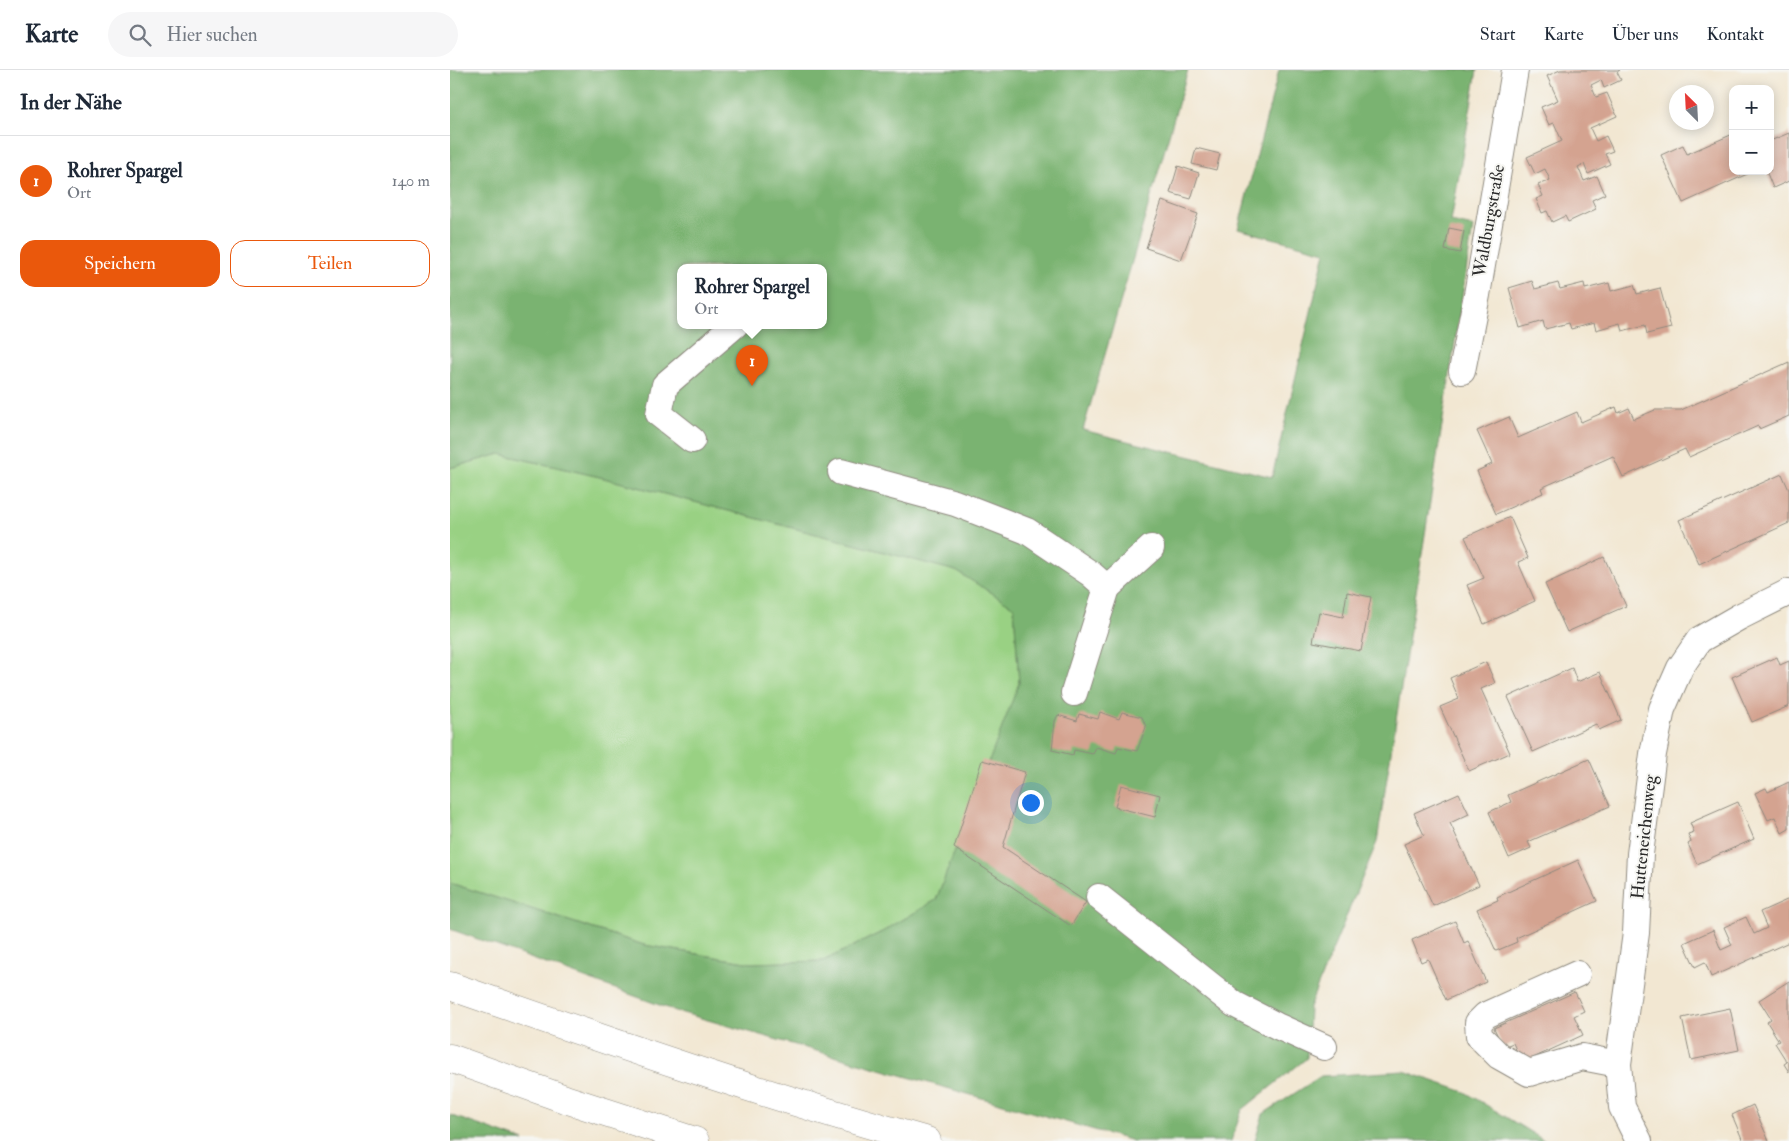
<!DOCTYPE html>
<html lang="de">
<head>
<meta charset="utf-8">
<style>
	:root { --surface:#fff; --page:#f6f6f7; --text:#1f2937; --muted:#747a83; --line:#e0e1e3; --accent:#ea580c }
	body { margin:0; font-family:"IM FELL Double Pica",serif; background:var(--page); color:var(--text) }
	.controls { position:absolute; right:15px; top:15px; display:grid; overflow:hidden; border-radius:10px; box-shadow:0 2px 12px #0003 }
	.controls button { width:45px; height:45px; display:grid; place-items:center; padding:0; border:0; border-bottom:1px solid var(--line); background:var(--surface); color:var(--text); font:25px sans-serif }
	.compass { position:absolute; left:1219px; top:15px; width:45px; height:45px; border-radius:50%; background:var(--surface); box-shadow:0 2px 12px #0003; rotate:336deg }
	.you { position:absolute; left:580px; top:732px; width:18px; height:18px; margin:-12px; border:4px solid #fff; border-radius:50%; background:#1a73e8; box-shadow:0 0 0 8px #1a73e833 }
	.badge { display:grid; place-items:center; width:32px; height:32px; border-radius:50%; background:var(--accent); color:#fff; font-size:16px; font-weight:700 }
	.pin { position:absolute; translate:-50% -41px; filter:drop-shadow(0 1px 2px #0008) }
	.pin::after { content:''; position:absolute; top:26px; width:18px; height:15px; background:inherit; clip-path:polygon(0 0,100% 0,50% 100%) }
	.popup { position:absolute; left:227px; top:194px; width:150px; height:65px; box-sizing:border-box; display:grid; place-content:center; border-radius:10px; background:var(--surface); filter:drop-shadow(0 1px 4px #0005); font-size:16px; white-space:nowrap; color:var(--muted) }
	.popup b { font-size:19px; color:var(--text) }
	.popup::after { content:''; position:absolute; left:50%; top:100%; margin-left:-10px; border:10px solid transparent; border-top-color:var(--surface) }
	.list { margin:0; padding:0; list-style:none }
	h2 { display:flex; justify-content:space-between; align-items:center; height:65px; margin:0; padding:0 20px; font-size:21px }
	h2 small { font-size:16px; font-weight:400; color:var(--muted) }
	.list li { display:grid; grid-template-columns:32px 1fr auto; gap:15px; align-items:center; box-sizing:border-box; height:90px; padding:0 20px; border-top:1px solid var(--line) }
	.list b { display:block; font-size:19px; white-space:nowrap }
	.list p { margin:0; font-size:16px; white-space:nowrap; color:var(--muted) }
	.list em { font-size:16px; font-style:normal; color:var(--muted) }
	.actions { display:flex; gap:10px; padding:15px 20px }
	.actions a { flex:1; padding:11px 0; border:1px solid var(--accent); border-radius:15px; text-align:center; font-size:18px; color:var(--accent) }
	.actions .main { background:var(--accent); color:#fff }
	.icon { flex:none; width:28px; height:28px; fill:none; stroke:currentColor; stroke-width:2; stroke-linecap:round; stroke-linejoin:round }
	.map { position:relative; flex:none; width:1339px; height:1071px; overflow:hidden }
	header { display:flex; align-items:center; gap:30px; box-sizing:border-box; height:70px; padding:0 25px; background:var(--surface); border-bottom:1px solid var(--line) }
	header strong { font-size:24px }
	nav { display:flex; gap:28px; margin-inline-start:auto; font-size:18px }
	.search { width:350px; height:45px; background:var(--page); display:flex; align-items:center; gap:12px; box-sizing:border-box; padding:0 18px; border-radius:28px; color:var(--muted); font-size:19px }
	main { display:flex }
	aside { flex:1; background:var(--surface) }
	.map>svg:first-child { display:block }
</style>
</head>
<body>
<header>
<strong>Karte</strong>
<div class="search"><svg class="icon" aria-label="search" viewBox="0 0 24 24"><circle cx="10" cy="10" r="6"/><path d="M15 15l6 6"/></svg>Hier suchen</div>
<nav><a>Start</a><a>Karte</a><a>Über uns</a><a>Kontakt</a></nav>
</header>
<main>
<aside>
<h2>In der Nähe<small></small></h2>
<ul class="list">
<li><span class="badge">1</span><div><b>Rohrer Spargel</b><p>Ort</p></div><em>140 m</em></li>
</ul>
<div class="actions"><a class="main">Speichern</a><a>Teilen</a></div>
</aside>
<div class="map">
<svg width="1339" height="1071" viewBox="0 0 1339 1071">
	<rect width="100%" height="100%" fill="#f6f6f2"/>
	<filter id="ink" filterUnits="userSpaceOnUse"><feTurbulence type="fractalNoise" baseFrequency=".02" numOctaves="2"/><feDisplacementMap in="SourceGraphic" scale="10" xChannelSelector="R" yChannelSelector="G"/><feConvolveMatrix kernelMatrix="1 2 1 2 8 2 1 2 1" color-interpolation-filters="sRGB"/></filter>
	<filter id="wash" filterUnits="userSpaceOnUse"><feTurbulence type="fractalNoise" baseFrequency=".0096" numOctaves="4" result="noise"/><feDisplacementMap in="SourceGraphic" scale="20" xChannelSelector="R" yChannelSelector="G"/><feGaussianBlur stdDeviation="1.12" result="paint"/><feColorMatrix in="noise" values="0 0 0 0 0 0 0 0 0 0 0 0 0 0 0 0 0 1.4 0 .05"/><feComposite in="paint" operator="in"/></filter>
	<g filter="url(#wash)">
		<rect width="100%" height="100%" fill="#f2e7d2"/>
		<path fill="#99d183" stroke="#627e57" d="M 50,384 L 150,407 L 506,501 L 564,536 L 569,614 L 486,830 L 432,862 L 373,891 L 301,893 L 194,875 L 0,813 L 0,398 Z"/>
		<g fill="#7ab371" stroke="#526f4e" fill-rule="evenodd">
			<path d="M 0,0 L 738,0 L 633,360 L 822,407 L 875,182 L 788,159 L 829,0 L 1027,0 L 1001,152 L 1023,157 L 927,772 L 859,937 L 857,988 L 792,1040 L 781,1071 L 683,1071 L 226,941 L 0,859 L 0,813 L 194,875 L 301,893 L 373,891 L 432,862 L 486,830 L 569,613 L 564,537 L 506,501 L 150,407 L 50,384 L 0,398 ZM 231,197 L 373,197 L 373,255 L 231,255 Z"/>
			<path d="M 954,1001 L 1015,1022 L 1095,1071 L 805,1071 L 813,1044 L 871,1006 Z"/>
			<path d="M 0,1045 L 74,1071 L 0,1071 Z"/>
		</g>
		<g id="blocks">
			<g fill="#d4a390">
				<path d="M 1110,0 L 1170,0 L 1167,2 L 1171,10 L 1154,18 L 1151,10 L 1141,15 L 1146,27 L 1157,23 L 1167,46 L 1140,58 L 1146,71 L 1156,66 L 1163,81 L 1155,84 L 1160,94 L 1138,104 L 1134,94 L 1128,97 L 1134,111 L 1147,106 L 1155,124 L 1142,130 L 1146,139 L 1118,152 L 1115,146 L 1102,152 L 1097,141 L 1092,143 L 1086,129 L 1093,126 L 1088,115 L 1100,110 L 1095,99 L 1085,104 L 1077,87 L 1112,71 L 1104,53 L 1099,55 L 1091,37 L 1108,30 L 1097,6 Z"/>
				<path d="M 1339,63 L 1339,111 L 1323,118 L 1316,101 L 1320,101 L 1320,71 Z"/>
				<path d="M 1283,64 L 1283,101 L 1304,101 L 1233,133 L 1211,85 L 1233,75 L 1237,84 Z"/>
				<path d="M 746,78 L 770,84 L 766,100 L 742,94 Z"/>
				<path d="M 728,96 L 749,103 L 741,129 L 720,123 Z"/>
				<path d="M 712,131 L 748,144 L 731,190 L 696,178 Z"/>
				<path d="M 999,158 L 1014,161 L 1010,183 L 995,180 Z"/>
				<path d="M 1082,211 L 1085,219 L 1108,213 L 1110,219 L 1134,213 L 1135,219 L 1159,213 L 1161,221 L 1184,215 L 1187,224 L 1210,218 L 1221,258 L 1197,264 L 1195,255 L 1172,261 L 1170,253 L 1146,260 L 1144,253 L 1121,259 L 1119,253 L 1095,259 L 1093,251 L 1070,258 L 1059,218 Z"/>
				<path d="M 1339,292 L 1339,346 L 1309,359 L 1308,356 L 1239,387 L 1235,379 L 1173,407 L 1163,386 L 1091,418 L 1093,423 L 1046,444 L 1027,401 L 1042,394 L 1027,361 L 1059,347 L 1068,368 L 1127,342 L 1131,352 L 1166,337 L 1168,343 L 1179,338 L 1184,349 L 1205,340 L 1231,340 Z"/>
				<path d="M 1332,404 L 1339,420 L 1339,453 L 1249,494 L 1229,450 Z"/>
				<path d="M 1060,447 L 1078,488 L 1068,492 L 1085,531 L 1034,554 L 1017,515 L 1034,508 L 1015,467 Z"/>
				<path d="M 1154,487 L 1176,536 L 1117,562 L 1095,514 Z"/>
				<path d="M 897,522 L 921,527 L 911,581 L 863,572 L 869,542 L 893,547 Z"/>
				<path d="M 1327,587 L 1330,595 L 1339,591 L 1339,636 L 1302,652 L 1282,607 Z"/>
				<path d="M 1036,592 L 1045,613 L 1031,619 L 1060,683 L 1019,701 L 990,637 L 1009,629 L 1000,608 Z"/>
				<path d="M 1122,598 L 1127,612 L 1150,602 L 1171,650 L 1149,660 L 1146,654 L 1083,682 L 1058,627 Z"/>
				<path d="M 650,642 L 669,649 L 672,642 L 692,647 L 696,657 L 687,681 L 668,677 L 666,683 L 646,677 L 643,684 L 624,680 L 623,685 L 602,680 L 605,651 L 608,645 L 627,651 L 629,644 L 648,649 Z"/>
				<path d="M 1139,689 L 1160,736 L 1078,772 L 1081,778 L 1059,788 L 1039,742 L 1061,732 L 1058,725 Z"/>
				<path d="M 532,690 L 575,702 L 553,777 L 636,832 L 621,856 L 504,778 Z"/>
				<path d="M 1339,712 L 1339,759 L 1332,763 L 1325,747 L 1318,750 L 1305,723 L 1316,718 L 1318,722 Z"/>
				<path d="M 671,715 L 710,725 L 705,747 L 665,737 Z"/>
				<path d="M 1009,723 L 1019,744 L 1000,753 L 1029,815 L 983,836 L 954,774 L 974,765 L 964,743 Z"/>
				<path d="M 1288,732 L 1304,769 L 1247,794 L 1238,774 L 1241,772 L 1238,764 L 1244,762 L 1240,753 Z"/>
				<path d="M 1128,790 L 1147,831 L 1066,868 L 1067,872 L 1046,881 L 1027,839 L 1048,830 L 1047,827 Z"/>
				<path d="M 1339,829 L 1339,872 L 1261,907 L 1255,892 L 1245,897 L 1234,873 L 1263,860 L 1271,880 L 1282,875 L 1274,857 L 1296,847 L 1304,864 L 1317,858 L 1310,842 Z"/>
				<path d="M 1005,851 L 1014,873 L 1018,871 L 1036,912 L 996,930 L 978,889 L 971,892 L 962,870 Z"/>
				<path d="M 1339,911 L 1339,1002 L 1334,994 L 1337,992 L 1325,973 L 1329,971 L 1317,952 L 1321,949 L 1309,930 Z"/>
				<path d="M 1125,922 L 1134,941 L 1124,946 L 1133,965 L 1072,993 L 1063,973 L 1053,977 L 1044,958 Z"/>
				<path d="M 1280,938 L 1289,980 L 1241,990 L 1232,948 Z"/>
				<path d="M 1303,1035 L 1319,1071 L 1293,1071 L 1282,1045 Z"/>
			</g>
		</g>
	</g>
	<g filter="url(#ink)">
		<use href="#blocks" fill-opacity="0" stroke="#8e897e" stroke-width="1"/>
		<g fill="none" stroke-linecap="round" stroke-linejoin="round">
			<defs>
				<g id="minor">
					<path d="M 1012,301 L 1027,225 L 1065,0"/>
					<path d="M 242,370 L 209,344 L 215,315 L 285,255"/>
					<path d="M 391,402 L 505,433 L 577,461 L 641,504 L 657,518 L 624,623"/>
					<path d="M 657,518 L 701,478"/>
					<path d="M 649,827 L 784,934 L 827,956 L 874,977"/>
					<path d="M 1127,904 L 1036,945 L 1028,953 L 1029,966 L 1049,986 L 1079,1003 L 1132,987 L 1168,994"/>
					<path d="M 1189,1071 L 1172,1037 L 1168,994 L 1186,863 L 1190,784 L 1203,684 L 1212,639 L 1230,598 L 1249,570 L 1289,547 L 1339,522"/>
				</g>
				<g id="highway">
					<path d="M 0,916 C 158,971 316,1026 477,1071"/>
					<path d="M 0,988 L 115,1029 L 245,1071"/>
				</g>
			</defs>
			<use href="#minor" stroke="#8e897e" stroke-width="28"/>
			<use href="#highway" stroke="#8e897e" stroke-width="29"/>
			<use href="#minor" stroke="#fff" stroke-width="26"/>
			<use href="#highway" stroke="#fff" stroke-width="28"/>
		</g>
	</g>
	<g text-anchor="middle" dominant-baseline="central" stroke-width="4" stroke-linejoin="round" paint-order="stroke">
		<g font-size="18" fill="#2b2b2b" stroke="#f6f6f2">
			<text transform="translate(1039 151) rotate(-80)">Waldburgstraße</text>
			<text transform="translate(1194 767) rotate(-84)">Hutteneichenweg</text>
		</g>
	</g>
</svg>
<div class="controls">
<button>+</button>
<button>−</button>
</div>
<svg class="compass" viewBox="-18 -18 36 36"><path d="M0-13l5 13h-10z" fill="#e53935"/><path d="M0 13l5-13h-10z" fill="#747a83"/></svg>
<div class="you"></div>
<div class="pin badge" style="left:302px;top:316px">1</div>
<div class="popup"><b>Rohrer Spargel</b>Ort</div>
</div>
</main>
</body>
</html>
